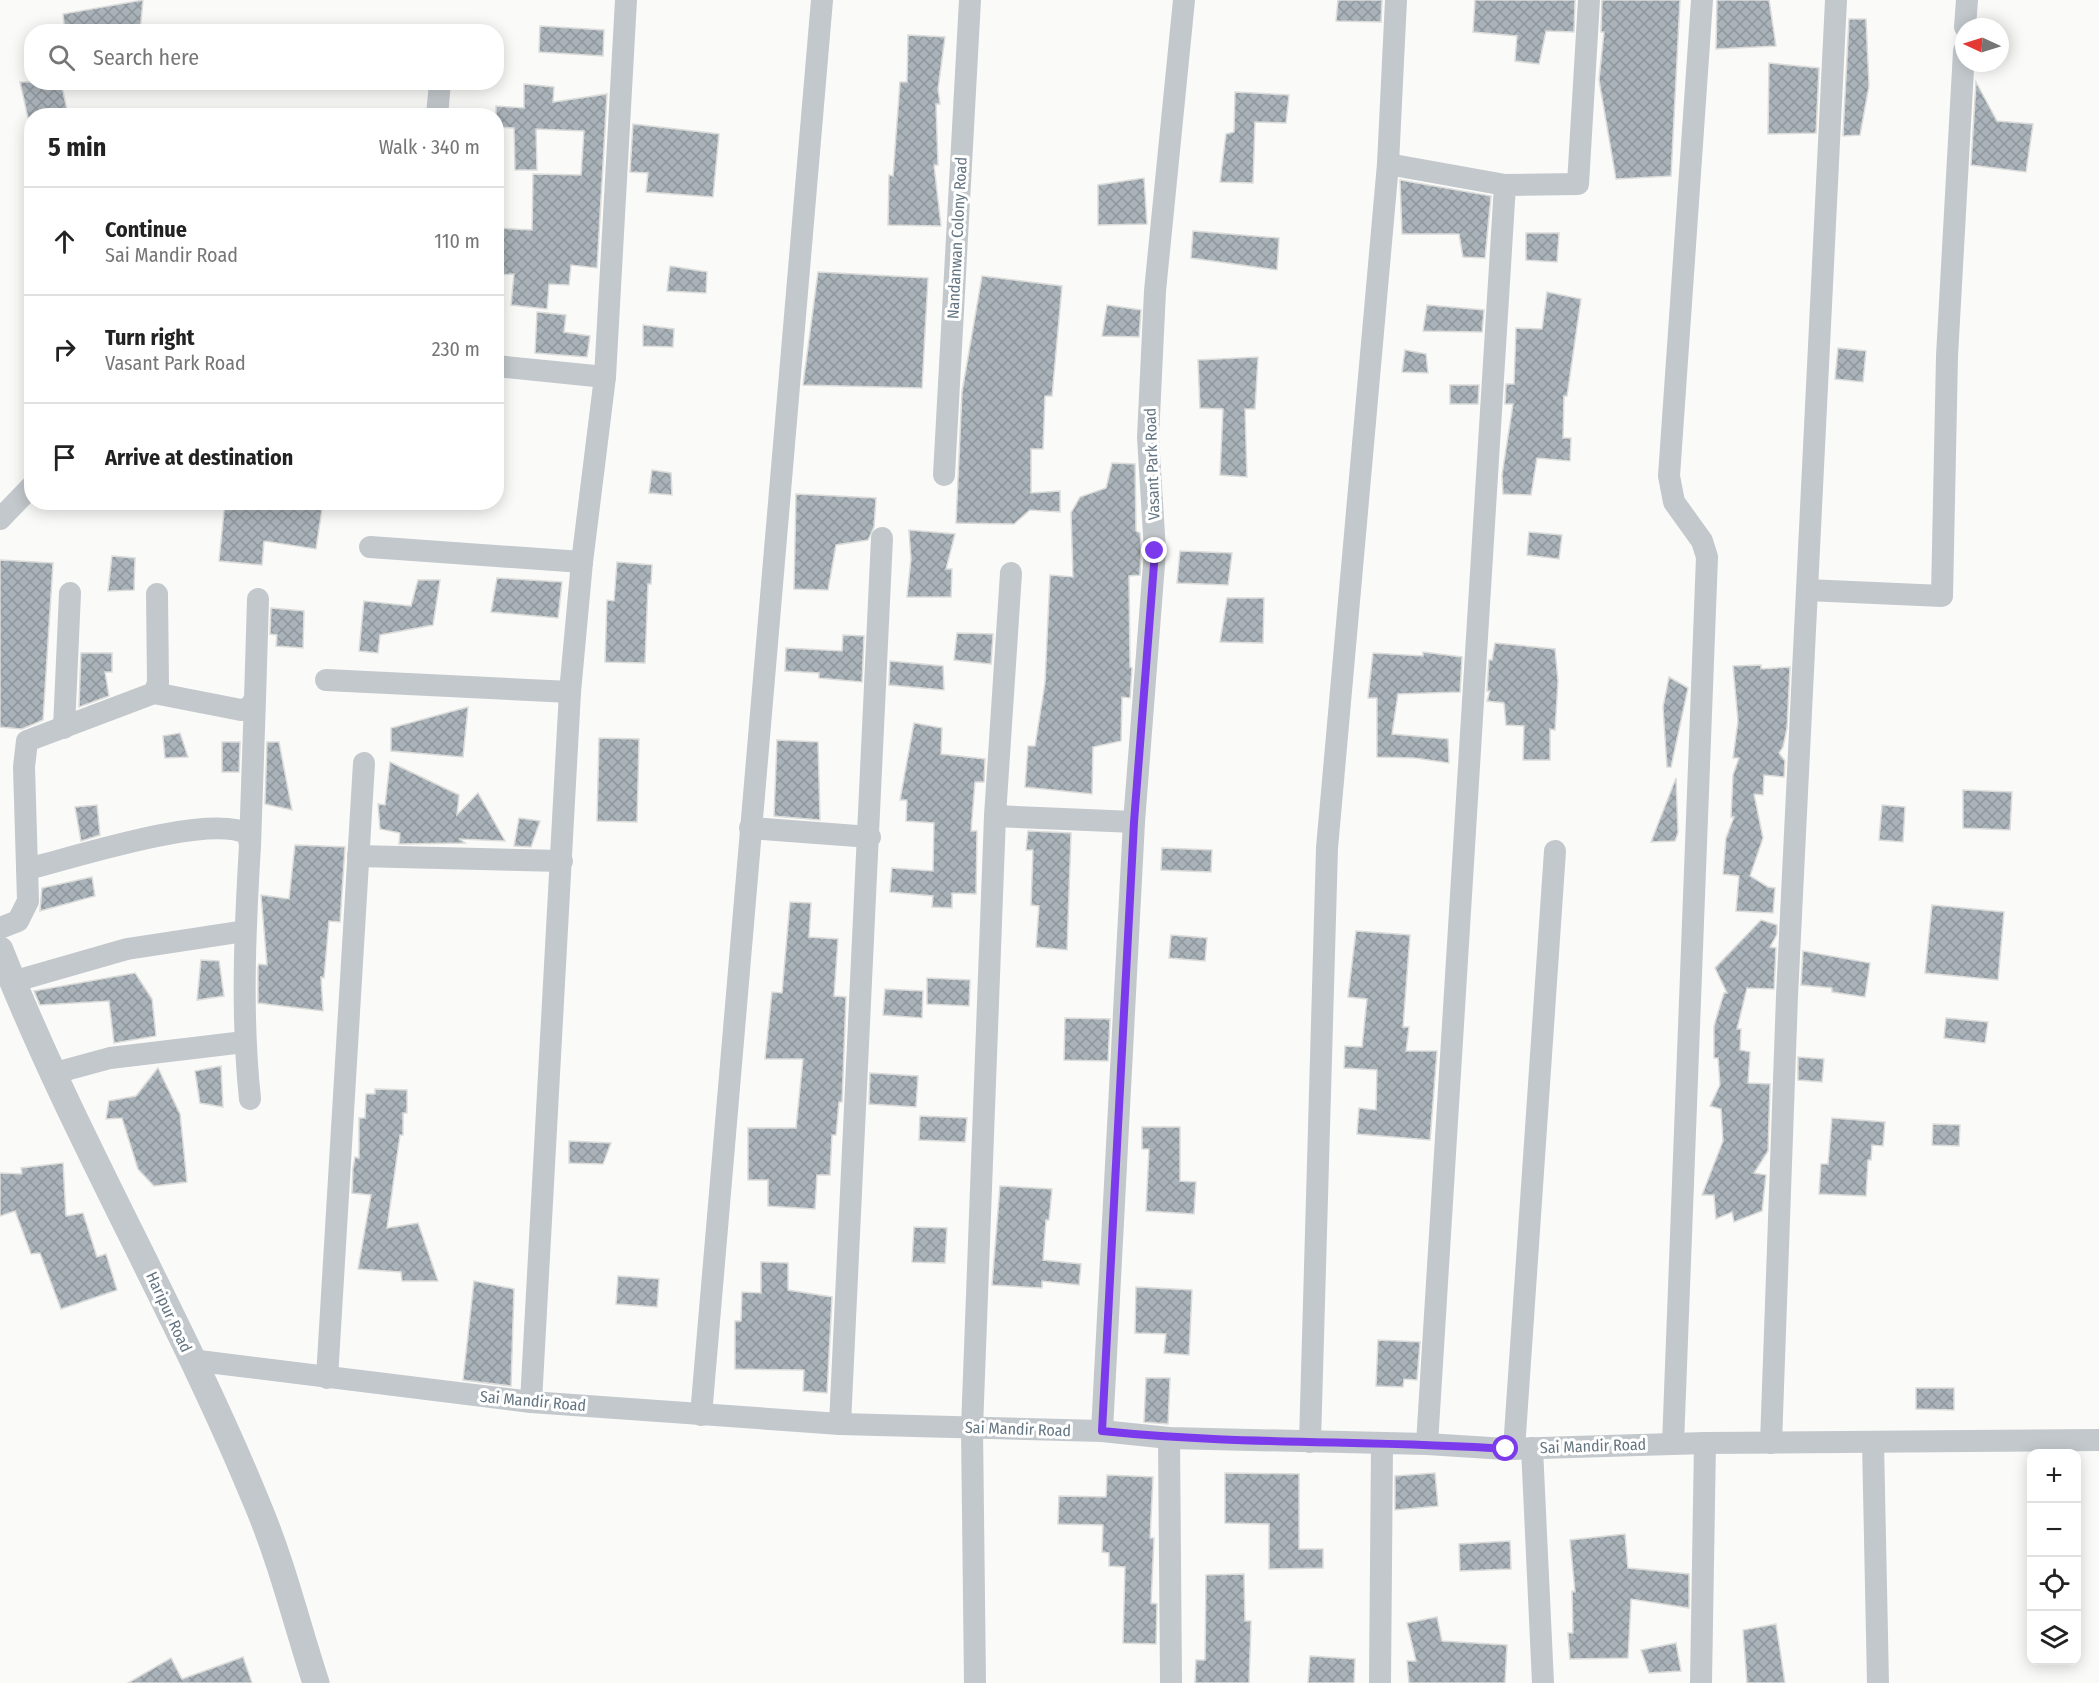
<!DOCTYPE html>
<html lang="en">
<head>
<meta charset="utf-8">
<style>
	:root { --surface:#fff; --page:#f6f6f6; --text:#222; --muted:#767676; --line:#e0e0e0 }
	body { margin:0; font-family:"Fira Sans Condensed",sans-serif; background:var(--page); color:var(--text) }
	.controls { position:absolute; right:18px; bottom:18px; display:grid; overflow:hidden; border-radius:12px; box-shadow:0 3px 15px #0003 }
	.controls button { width:54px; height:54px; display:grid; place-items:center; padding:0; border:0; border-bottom:2px solid var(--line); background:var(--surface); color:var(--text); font:30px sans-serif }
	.compass { position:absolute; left:1955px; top:18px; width:54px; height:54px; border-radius:50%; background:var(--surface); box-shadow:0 3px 15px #0003; rotate:274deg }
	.stop { position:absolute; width:18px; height:18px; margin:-14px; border:4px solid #7c3aed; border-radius:50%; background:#fff }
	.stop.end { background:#7c3aed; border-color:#fff; box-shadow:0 2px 6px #0008 }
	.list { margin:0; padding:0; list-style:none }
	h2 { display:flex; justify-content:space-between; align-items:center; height:78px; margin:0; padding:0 24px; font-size:26px }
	h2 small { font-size:20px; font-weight:400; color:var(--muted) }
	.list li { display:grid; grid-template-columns:39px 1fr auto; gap:18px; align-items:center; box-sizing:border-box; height:108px; padding:0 24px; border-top:2px solid var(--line) }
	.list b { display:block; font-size:22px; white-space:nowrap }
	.list p { margin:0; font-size:20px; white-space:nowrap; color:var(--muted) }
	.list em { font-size:20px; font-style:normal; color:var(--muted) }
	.icon { flex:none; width:33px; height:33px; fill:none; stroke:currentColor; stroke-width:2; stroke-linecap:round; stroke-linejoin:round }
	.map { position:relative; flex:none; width:2099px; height:1683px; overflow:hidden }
	.search { position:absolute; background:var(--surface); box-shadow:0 3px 15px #0003; left:24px; top:24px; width:480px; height:66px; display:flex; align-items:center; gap:15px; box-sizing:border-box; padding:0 21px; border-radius:24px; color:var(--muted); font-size:22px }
	.panel { position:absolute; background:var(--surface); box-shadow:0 3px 15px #0003; left:24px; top:108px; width:480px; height:402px; border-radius:24px }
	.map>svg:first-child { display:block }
</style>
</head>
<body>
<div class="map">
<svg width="2099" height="1683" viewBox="0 0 2099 1683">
	<defs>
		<pattern id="building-cross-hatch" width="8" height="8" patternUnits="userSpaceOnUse" patternTransform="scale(1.5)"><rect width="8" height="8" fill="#aab3b9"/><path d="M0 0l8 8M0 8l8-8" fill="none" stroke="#8e969c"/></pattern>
	</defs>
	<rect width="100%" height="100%" fill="#fafaf8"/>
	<g fill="url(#building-cross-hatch)" stroke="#dcdcda" stroke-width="1.5">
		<path d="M 143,0 L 140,32 L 65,32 L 63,14 Z"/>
		<path d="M 1338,0 L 1382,0 L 1381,22 L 1336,21 Z"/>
		<path d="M 1475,0 L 1575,0 L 1574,32 L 1546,31 L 1539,64 L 1515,61 L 1517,36 L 1473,32 Z"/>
		<path d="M 1602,0 L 1680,0 L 1671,176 L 1616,179 L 1599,80 L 1604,32 L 1601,32 Z"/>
		<path d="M 1717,0 L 1769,0 L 1776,46 L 1716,49 Z"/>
		<path d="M 1849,19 L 1866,19 L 1869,86 L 1860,135 L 1843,136 Z"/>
		<path d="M 540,26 L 604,30 L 603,56 L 539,52 Z"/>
		<path d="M 908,35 L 945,37 L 938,89 L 940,104 L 936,104 L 938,165 L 934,165 L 941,226 L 888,225 L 889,175 L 893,176 L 900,82 L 907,82 Z"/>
		<path d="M 1769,63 L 1819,68 L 1816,133 L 1768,134 Z"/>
		<path d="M 20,82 L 61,82 L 67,110 L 28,118 Z"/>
		<path d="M 1976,82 L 1997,121 L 2033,124 L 2026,172 L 1971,165 Z"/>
		<path d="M 524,84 L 554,87 L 553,102 L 607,94 L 597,268 L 571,265 L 569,285 L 549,284 L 547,309 L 511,305 L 514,274 L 496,275 L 496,228 L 532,230 L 533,174 L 581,175 L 584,131 L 536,129 L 537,170 L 515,170 L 514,128 L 496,127 L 496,106 L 524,108 Z"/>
		<path d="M 1235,92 L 1289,95 L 1286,123 L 1255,122 L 1253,183 L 1220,182 L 1226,134 L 1234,132 Z"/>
		<path d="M 633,124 L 719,134 L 713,197 L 646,192 L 648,173 L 630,172 Z"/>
		<path d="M 1144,178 L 1147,224 L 1098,225 L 1098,185 Z"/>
		<path d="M 1400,180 L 1491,196 L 1485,258 L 1463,257 L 1459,234 L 1402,234 Z"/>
		<path d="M 1193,231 L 1279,238 L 1277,270 L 1191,258 Z"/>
		<path d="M 1526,233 L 1559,233 L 1557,262 L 1526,260 Z"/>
		<path d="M 670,266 L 707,272 L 706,293 L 667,291 Z"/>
		<path d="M 818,272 L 928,278 L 922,388 L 803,385 Z"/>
		<path d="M 982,276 L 1062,286 L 1052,396 L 1045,396 L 1043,449 L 1031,449 L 1031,493 L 1060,491 L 1060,512 L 1030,510 L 1014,524 L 956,523 L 962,392 Z"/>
		<path d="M 1547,292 L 1581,299 L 1567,396 L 1564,396 L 1563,438 L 1571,438 L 1570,461 L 1537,458 L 1531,495 L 1503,494 L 1502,475 L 1513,404 L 1505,404 L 1506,384 L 1514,384 L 1516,328 L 1542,329 Z"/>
		<path d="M 1107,305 L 1141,310 L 1139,337 L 1102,336 Z"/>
		<path d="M 1427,305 L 1484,310 L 1482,332 L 1423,331 Z"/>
		<path d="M 537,312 L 566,315 L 564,332 L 590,336 L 587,357 L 535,353 Z"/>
		<path d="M 643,325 L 674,329 L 673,347 L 643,346 Z"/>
		<path d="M 1838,348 L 1866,351 L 1863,382 L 1835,379 Z"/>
		<path d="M 1405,350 L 1426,354 L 1428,373 L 1402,372 Z"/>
		<path d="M 1258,357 L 1255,409 L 1245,409 L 1247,477 L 1220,475 L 1223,409 L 1200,408 L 1198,360 Z"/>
		<path d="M 1450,385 L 1479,385 L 1478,404 L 1450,404 Z"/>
		<path d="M 1112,463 L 1135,464 L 1136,531 L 1140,533 L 1141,546 L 1140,575 L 1129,576 L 1130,667 L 1132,668 L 1130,698 L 1122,697 L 1121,741 L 1093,747 L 1092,794 L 1025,787 L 1028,746 L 1035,746 L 1045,683 L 1050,575 L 1073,577 L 1071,513 L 1080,497 L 1106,488 Z"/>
		<path d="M 652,470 L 671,473 L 672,495 L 649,493 Z"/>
		<path d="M 796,494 L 876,498 L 874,527 L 868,540 L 836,545 L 828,590 L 794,589 Z"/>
		<path d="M 225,502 L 276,502 L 322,509 L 316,549 L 264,541 L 262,565 L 219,561 Z"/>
		<path d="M 909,530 L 955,534 L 946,569 L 952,569 L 951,597 L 907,597 L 911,559 Z"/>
		<path d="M 1529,532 L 1562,535 L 1559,559 L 1527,555 Z"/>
		<path d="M 1180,551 L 1232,553 L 1228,585 L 1177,583 Z"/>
		<path d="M 112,556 L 135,558 L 134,590 L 108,591 Z"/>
		<path d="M 0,560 L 53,563 L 43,720 L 22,729 L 0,727 Z"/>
		<path d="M 617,562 L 652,565 L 651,584 L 648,584 L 645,663 L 605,662 L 607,600 L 614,601 Z"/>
		<path d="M 497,578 L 562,582 L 558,618 L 491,612 Z"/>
		<path d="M 418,580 L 440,580 L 433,625 L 380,635 L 378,653 L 359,651 L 364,601 L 411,606 Z"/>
		<path d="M 1227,598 L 1264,598 L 1263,643 L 1220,642 Z"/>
		<path d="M 271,608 L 304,611 L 303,648 L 276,646 L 277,635 L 270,634 Z"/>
		<path d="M 957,633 L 993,634 L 991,664 L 954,660 Z"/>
		<path d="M 843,635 L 864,636 L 862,682 L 819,678 L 819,673 L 785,671 L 786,648 L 842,651 Z"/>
		<path d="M 1495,643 L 1555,649 L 1558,681 L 1555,730 L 1550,729 L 1550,760 L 1523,760 L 1524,726 L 1506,725 L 1504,703 L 1487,701 L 1490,691 L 1487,691 L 1489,660 L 1492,660 Z"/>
		<path d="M 1423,652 L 1462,657 L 1460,692 L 1398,694 L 1392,734 L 1448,739 L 1449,763 L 1415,758 L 1377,757 L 1377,698 L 1368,698 L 1373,653 L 1423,656 Z"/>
		<path d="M 81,653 L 112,653 L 112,672 L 105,672 L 109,696 L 79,707 Z"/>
		<path d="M 890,661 L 943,666 L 944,690 L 889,685 Z"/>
		<path d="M 1761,665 L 1761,669 L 1790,667 L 1787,728 L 1783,747 L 1779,753 L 1785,761 L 1784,777 L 1764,775 L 1763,795 L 1754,794 L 1763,838 L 1750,876 L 1768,887 L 1775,888 L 1773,913 L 1736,911 L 1739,876 L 1723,874 L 1726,838 L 1734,817 L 1731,817 L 1733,775 L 1739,758 L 1733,758 L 1738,721 L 1733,666 Z"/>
		<path d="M 1669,677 L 1688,688 L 1671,767 L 1667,767 L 1663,707 Z"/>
		<path d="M 468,707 L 463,757 L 391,751 L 391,728 Z"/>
		<path d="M 914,723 L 942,728 L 941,754 L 985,759 L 984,782 L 975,782 L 971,831 L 977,831 L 976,894 L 952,893 L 952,908 L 932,907 L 933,896 L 890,892 L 892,868 L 933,871 L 934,823 L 906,821 L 907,800 L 900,800 Z"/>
		<path d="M 180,733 L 188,757 L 165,758 L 163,736 Z"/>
		<path d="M 599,738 L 639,739 L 637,822 L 597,821 Z"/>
		<path d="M 777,740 L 818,742 L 820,820 L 774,816 Z"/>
		<path d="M 222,742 L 240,742 L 239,772 L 222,772 Z"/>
		<path d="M 267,742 L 279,742 L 292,810 L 265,804 Z"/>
		<path d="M 390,762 L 459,795 L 457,815 L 478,793 L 505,841 L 460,839 L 465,843 L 399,844 L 400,833 L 380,829 L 378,804 L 385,805 Z"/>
		<path d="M 1676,778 L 1678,833 L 1675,841 L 1651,842 Z"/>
		<path d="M 1963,790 L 2012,792 L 2010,830 L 1963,828 Z"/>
		<path d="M 97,805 L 100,835 L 81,841 L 75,807 Z"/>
		<path d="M 1882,805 L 1905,807 L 1903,842 L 1879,840 Z"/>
		<path d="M 519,818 L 540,821 L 531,847 L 514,846 Z"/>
		<path d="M 1028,831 L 1071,833 L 1067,950 L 1036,947 L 1039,906 L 1031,905 L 1033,850 L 1026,850 Z"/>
		<path d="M 295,845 L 345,847 L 340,922 L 329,921 L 324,978 L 321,977 L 323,1011 L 258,1003 L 258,967 L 259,964 L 267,965 L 261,895 L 289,899 Z"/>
		<path d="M 1162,848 L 1212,850 L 1211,872 L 1161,870 Z"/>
		<path d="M 92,877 L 95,896 L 40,911 L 42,888 Z"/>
		<path d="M 790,902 L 811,903 L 809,937 L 838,939 L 834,996 L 846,997 L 842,1102 L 839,1102 L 836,1135 L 832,1135 L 830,1175 L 817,1175 L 815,1209 L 768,1206 L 768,1180 L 748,1180 L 748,1128 L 796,1128 L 803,1059 L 765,1059 L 772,992 L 782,993 Z"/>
		<path d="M 1932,905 L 2004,912 L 1998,980 L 1925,973 Z"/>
		<path d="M 1761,920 L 1777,925 L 1777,934 L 1770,947 L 1776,948 L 1774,989 L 1747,988 L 1737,1029 L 1741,1029 L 1740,1050 L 1750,1052 L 1748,1083 L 1770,1084 L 1768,1151 L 1754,1173 L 1766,1175 L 1762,1211 L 1734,1222 L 1732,1212 L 1716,1219 L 1714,1195 L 1702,1195 L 1723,1141 L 1721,1109 L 1710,1106 L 1720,1085 L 1718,1058 L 1714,1058 L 1714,1026 L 1724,993 L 1727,993 L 1715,968 Z"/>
		<path d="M 1356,931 L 1410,935 L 1403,1027 L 1409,1027 L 1406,1051 L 1437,1051 L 1430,1140 L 1357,1134 L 1359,1108 L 1376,1110 L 1377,1070 L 1344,1068 L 1345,1046 L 1362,1047 L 1367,999 L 1348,997 Z"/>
		<path d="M 1171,935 L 1207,938 L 1205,961 L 1169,958 Z"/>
		<path d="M 1803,951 L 1870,963 L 1865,997 L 1832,992 L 1832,988 L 1801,985 Z"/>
		<path d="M 201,960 L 219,961 L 224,996 L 197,1000 Z"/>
		<path d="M 135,973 L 152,999 L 156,1036 L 114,1043 L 109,1001 L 40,1005 L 34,991 Z"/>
		<path d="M 927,978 L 970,980 L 969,1006 L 927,1004 Z"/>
		<path d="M 885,989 L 923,991 L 922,1018 L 883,1015 Z"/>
		<path d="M 1065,1018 L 1110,1019 L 1108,1061 L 1064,1060 Z"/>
		<path d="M 1946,1018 L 1988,1022 L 1985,1043 L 1944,1038 Z"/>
		<path d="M 1798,1057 L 1824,1059 L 1822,1082 L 1798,1080 Z"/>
		<path d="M 221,1066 L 223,1107 L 200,1103 L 195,1071 Z"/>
		<path d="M 158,1068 L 180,1114 L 187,1182 L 154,1186 L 138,1169 L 122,1118 L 106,1119 L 109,1101 L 136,1096 Z"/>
		<path d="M 870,1073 L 918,1076 L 916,1107 L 869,1104 Z"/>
		<path d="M 375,1089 L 407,1090 L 407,1113 L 403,1113 L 403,1135 L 400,1135 L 387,1228 L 418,1223 L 438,1281 L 402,1281 L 401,1272 L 358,1269 L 371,1195 L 352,1193 L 353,1168 L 355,1157 L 359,1158 L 359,1118 L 365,1118 L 366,1094 L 375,1094 Z"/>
		<path d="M 920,1116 L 967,1118 L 965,1142 L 919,1140 Z"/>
		<path d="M 1832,1118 L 1885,1122 L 1883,1146 L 1872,1145 L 1871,1160 L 1868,1160 L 1866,1196 L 1819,1194 L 1821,1164 L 1828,1164 Z"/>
		<path d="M 1933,1124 L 1960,1125 L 1959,1146 L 1932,1145 Z"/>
		<path d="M 1142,1127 L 1180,1127 L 1180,1181 L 1196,1182 L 1194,1214 L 1146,1211 L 1149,1149 L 1142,1149 Z"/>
		<path d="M 569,1141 L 611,1143 L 603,1164 L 569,1163 Z"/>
		<path d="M 63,1163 L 66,1216 L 83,1213 L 97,1257 L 106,1254 L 117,1290 L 61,1309 L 40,1253 L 31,1254 L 15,1211 L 0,1216 L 0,1173 L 22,1174 L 21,1168 Z"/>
		<path d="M 1000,1186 L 1052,1189 L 1049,1220 L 1046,1220 L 1043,1260 L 1081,1264 L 1079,1285 L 1042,1281 L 1042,1288 L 992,1285 Z"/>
		<path d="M 914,1227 L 947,1228 L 945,1263 L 912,1262 Z"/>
		<path d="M 761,1262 L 788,1263 L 788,1290 L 832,1297 L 827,1393 L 803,1391 L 804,1370 L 735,1369 L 735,1321 L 741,1321 L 742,1292 L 761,1293 Z"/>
		<path d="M 618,1276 L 659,1279 L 657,1307 L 616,1304 Z"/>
		<path d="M 474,1281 L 514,1289 L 511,1386 L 463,1380 Z"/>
		<path d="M 1136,1287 L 1192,1290 L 1189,1355 L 1164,1353 L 1166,1334 L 1135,1333 Z"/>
		<path d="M 1378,1340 L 1420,1342 L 1417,1380 L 1404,1379 L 1403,1387 L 1376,1386 Z"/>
		<path d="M 1146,1378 L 1170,1378 L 1168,1424 L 1144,1422 Z"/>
		<path d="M 1916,1388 L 1954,1388 L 1954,1410 L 1916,1409 Z"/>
		<path d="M 1225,1473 L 1299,1474 L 1299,1549 L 1323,1549 L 1323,1568 L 1269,1569 L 1269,1524 L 1225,1523 Z"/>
		<path d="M 1435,1473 L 1438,1506 L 1395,1510 L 1395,1476 Z"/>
		<path d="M 1107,1475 L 1153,1477 L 1150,1538 L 1154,1538 L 1151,1603 L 1157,1604 L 1156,1644 L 1123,1643 L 1125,1567 L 1109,1566 L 1109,1553 L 1102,1552 L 1103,1525 L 1058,1524 L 1059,1496 L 1106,1497 Z"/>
		<path d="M 1625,1534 L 1628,1568 L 1689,1574 L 1689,1608 L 1631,1599 L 1628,1658 L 1570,1659 L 1568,1633 L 1573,1633 L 1572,1591 L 1575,1592 L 1570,1540 Z"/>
		<path d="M 1510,1541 L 1511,1569 L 1460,1571 L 1459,1544 Z"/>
		<path d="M 1244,1574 L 1245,1621 L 1251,1621 L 1249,1683 L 1195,1683 L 1196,1660 L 1205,1660 L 1206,1575 Z"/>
		<path d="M 1437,1617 L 1442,1641 L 1507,1645 L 1505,1683 L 1409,1683 L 1407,1661 L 1416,1661 L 1407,1623 Z"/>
		<path d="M 1776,1624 L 1785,1683 L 1747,1683 L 1743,1630 Z"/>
		<path d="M 1676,1643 L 1681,1671 L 1649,1673 L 1641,1650 Z"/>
		<path d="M 1310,1656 L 1355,1659 L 1354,1683 L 1308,1683 Z"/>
		<path d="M 243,1657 L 252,1683 L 128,1683 L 171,1658 L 182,1679 Z"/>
	</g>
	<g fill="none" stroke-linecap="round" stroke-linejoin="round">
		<g stroke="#c3c8cc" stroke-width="22">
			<path d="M 1965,27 L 1967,0"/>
			<path d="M 437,116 L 440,82"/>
			<path d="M 1388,164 L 1505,185"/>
			<path d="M 496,366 L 605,377"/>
			<path d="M 944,475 L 970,0"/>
			<path d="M 0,519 L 32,486"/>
			<path d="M 370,547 L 582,562"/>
			<path d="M 1807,590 L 1942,596 L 1947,356 L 1964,51"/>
			<path d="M 157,594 L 158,683 L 154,693 L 241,710 L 249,708 L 255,699 L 258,599"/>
			<path d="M 326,680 L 570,692"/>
			<path d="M 64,728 L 70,593"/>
			<path d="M 995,816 L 1134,822"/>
			<path d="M 750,828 L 870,837"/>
			<path d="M 250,845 L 255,699"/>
			<path d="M 358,856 L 562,861"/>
			<path d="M 27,869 C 73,858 209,813 248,834 L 250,845 C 245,930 241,1014 250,1099"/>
			<path d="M 0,928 L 18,921 L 28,901 L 24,767 L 27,741 L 154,693"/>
			<path d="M 12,982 L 127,949 L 245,931"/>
			<path d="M 55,1073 L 110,1058 L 244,1042"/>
			<path d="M 191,1360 L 531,1402 L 840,1424 L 1102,1431 L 1169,1438 L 1427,1444 L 1506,1449 L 1705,1443 L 2099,1440"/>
			<path d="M 327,1378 L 364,763"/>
			<path d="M 531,1402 L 570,692 L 582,562 L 605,377 L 626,0"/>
			<path d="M 701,1415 L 822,0"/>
			<path d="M 840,1424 L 882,538"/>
			<path d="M 1102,1431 L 1134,822 L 1155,551 L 1148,437 L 1155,291 L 1184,0"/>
			<path d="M 1169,1438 L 1171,1683"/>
			<path d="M 1310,1442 L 1327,848 L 1388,164 L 1396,0"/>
			<path d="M 1873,1442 L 1878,1683"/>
			<path d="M 1771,1443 L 1787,996 L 1836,0"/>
			<path d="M 1427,1444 L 1505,185 L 1578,184 L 1589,0"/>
			<path d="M 1673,1444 L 1707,557 L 1702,541 L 1674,502 L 1669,476 L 1702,0"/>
			<path d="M 1532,1448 L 1543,1683"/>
			<path d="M 1514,1449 L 1555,851"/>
			<path d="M 975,1683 L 972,1428 L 995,816 L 1011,573"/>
			<path d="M 1380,1683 L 1382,1445"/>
			<path d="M 1701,1683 L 1705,1443"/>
		</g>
		<path stroke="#c3c8cc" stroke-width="27" d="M 0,950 C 75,1140 181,1317 258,1506 C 282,1563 297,1625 316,1683"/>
	</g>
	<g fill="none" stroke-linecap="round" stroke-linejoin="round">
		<path stroke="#7c3aed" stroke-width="8" d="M 1155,551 L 1134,822 L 1102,1431 C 1236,1445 1372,1440 1506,1449"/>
	</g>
	<g text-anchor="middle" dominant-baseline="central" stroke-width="6" stroke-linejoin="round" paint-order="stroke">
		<g font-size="16" fill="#657683" stroke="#fff">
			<text transform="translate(957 238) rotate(-87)">Nandanwan Colony Road</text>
			<text transform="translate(1152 464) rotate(-92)">Vasant Park Road</text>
			<text transform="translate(169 1312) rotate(65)">Haripur Road</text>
			<text transform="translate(533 1401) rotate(5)">Sai Mandir Road</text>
			<text transform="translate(1018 1429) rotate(2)">Sai Mandir Road</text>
			<text transform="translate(1593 1446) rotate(-2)">Sai Mandir Road</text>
		</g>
	</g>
</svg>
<div class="controls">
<button>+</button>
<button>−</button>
<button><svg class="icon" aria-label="locate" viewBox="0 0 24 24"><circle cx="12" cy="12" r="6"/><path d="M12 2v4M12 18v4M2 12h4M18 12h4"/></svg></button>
<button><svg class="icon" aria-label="layers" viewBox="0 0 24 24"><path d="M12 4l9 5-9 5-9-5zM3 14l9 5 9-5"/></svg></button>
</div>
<svg class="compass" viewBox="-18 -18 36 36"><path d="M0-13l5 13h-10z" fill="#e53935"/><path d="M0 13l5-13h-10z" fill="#767676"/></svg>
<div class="stop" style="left:1506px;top:1449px"></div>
<div class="stop end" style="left:1155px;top:551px"></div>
<div class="search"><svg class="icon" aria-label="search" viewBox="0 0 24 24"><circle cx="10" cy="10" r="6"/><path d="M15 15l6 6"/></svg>Search here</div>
<section class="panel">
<h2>5 min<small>Walk · 340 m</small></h2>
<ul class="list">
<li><svg class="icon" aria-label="ahead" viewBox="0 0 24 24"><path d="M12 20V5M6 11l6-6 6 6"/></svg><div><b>Continue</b><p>Sai Mandir Road</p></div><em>110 m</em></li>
<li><svg class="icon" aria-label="right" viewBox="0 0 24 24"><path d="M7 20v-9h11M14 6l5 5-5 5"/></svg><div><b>Turn right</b><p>Vasant Park Road</p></div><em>230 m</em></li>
<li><svg class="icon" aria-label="arrive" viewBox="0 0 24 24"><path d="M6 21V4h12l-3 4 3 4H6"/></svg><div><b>Arrive at destination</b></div></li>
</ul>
</section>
</div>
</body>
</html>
